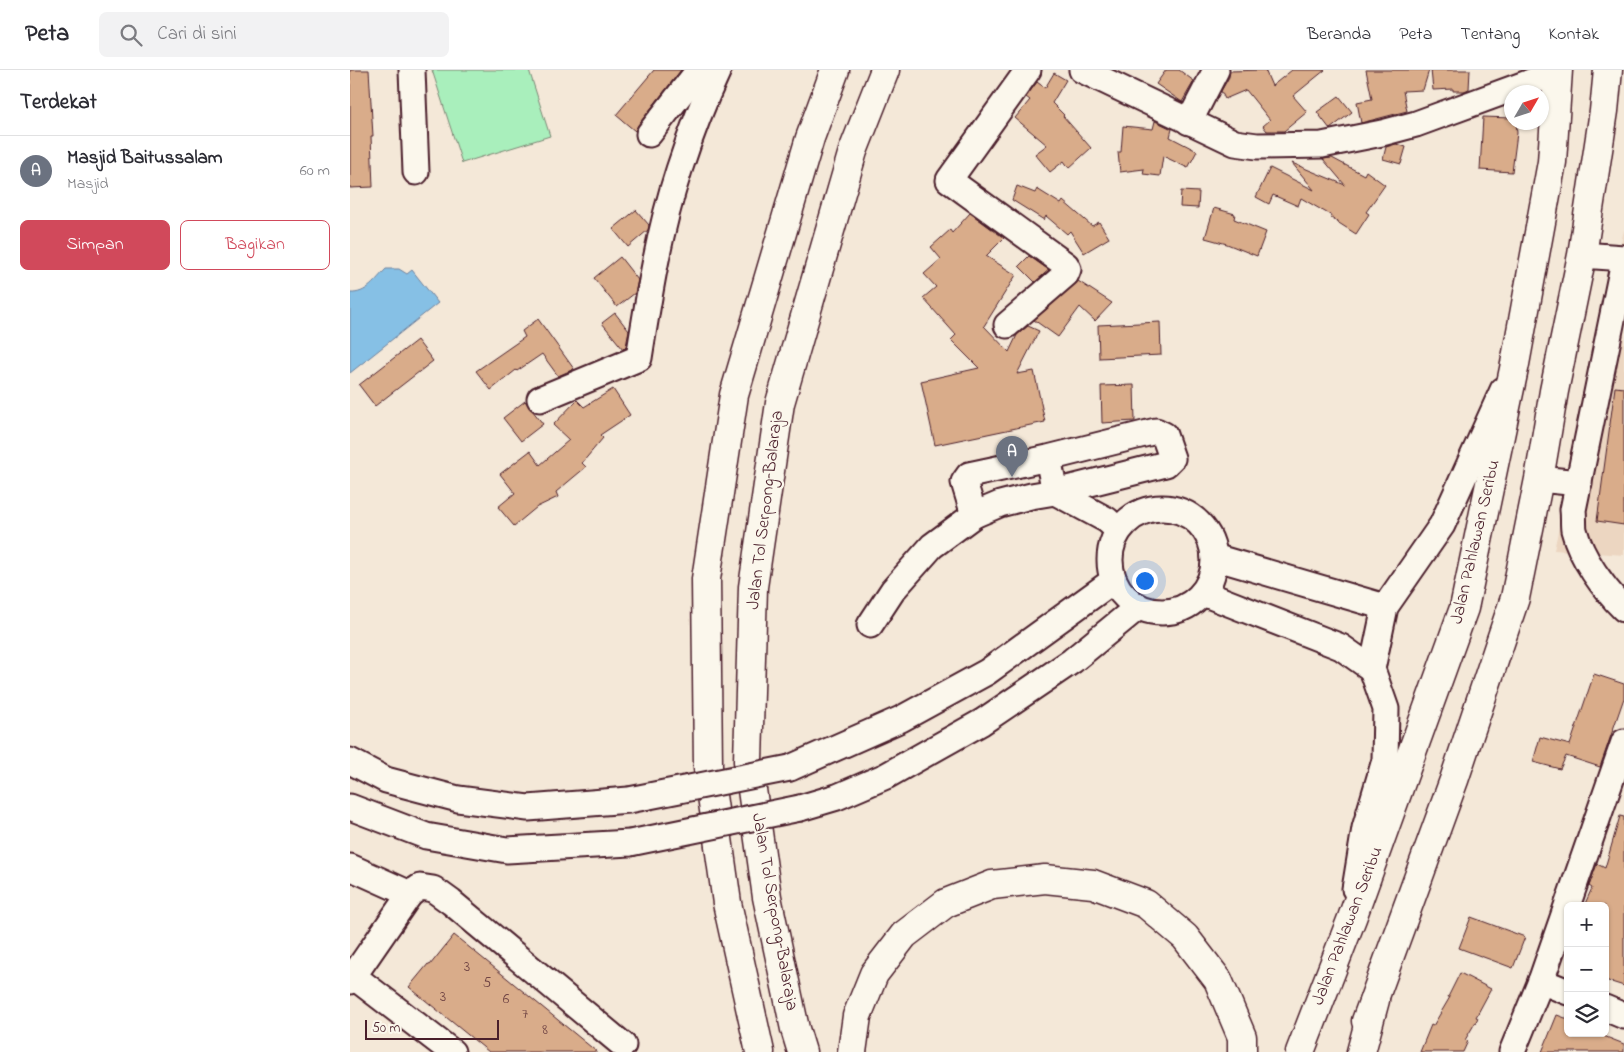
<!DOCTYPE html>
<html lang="id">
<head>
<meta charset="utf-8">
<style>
	:root { --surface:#fff; --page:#f2f2f3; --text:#2b2b33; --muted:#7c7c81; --line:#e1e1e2; --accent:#d1495b }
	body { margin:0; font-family:"Indie Flower",sans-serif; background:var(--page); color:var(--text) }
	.controls { position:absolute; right:15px; bottom:15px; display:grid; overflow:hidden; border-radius:8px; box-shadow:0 1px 4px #0004 }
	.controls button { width:45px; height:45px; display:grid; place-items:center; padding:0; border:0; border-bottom:1px solid var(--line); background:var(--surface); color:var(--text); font:25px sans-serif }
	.compass { position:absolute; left:1154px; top:15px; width:45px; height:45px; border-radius:50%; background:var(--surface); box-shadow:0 1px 4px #0004; rotate:51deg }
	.scale { position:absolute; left:15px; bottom:12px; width:134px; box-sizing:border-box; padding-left:5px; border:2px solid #4a1f2b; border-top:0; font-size:14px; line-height:18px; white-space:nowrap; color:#4a1f2b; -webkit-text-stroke:4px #fbf7ec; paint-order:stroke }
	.you { position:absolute; left:794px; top:510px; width:18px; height:18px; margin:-12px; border:4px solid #fff; border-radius:50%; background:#1a73e8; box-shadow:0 0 0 8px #1a73e833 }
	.badge { display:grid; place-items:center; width:32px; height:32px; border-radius:50%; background:var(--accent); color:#fff; font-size:16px; font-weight:700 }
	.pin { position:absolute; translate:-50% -41px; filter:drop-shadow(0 1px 2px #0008) }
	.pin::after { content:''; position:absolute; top:26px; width:18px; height:15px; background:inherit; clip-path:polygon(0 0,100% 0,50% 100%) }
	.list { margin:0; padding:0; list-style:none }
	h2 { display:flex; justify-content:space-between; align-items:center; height:65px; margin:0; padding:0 20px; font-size:21px }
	h2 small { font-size:16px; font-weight:400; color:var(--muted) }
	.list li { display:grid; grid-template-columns:32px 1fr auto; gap:15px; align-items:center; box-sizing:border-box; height:70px; padding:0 20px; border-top:1px solid var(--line) }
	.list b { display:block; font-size:19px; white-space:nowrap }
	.list p { margin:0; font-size:16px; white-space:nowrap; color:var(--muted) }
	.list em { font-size:16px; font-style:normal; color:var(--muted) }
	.actions { display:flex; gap:10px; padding:15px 20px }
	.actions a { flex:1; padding:11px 0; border:1px solid var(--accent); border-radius:8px; text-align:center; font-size:18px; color:var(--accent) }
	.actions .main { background:var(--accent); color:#fff }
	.icon { flex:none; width:28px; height:28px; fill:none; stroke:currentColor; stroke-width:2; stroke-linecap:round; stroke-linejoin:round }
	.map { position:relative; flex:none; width:1274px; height:982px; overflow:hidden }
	header { display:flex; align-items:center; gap:30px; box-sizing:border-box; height:70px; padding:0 25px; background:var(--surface); border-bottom:1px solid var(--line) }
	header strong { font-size:24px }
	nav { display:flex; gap:28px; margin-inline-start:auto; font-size:18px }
	.search { width:350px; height:45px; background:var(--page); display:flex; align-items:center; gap:12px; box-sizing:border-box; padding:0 18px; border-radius:8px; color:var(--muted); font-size:19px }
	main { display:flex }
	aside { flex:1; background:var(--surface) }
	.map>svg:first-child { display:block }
</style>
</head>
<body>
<header>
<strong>Peta</strong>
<div class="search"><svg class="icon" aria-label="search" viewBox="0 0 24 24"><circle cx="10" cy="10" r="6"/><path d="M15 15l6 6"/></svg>Cari di sini</div>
<nav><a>Beranda</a><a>Peta</a><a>Tentang</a><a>Kontak</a></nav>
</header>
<main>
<aside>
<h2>Terdekat<small></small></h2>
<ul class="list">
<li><span class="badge" style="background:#6b7280">A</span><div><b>Masjid Baitussalam</b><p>Masjid</p></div><em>60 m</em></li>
</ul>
<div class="actions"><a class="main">Simpan</a><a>Bagikan</a></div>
</aside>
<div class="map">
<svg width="1274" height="982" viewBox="0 0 1274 982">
	<rect width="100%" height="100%" fill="#f4e8d8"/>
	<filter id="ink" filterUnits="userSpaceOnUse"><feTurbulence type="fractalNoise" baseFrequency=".02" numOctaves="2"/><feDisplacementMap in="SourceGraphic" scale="10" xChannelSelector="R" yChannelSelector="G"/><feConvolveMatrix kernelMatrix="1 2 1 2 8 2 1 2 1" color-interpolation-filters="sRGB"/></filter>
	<g filter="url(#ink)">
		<path fill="#ecd6c1" d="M 1274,160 L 1274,485 L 1204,480 Z"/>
		<path fill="#a9efbc" stroke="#7a8774" d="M 82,0 L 179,0 L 200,66 L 112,93 Z"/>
		<path fill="#86c0e5" stroke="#6e809b" d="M 36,199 L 49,199 L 57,204 L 62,200 L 88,233 L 0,303 L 0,223 C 17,224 25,210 36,199 Z"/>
		<g fill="#d9ac8a" stroke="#4a1f2b">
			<path d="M 0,0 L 19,0 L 23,66 L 21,66 L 23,117 L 0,118 Z"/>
			<path d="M 304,0 L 331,0 L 288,55 L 285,61 L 266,45 Z"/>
			<path d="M 816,0 L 829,0 L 844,11 L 832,32 L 806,14 Z"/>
			<path d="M 915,0 L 922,16 L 942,0 L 975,0 L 943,26 L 957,42 L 934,61 L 917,61 L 913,56 L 920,50 L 896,20 L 875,29 L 871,21 L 879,7 L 880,1 Z"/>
			<path d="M 1016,0 L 1079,0 L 1073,20 L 1053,21 L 1057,41 L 1011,53 L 1007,32 L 1022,29 Z"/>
			<path d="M 1081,0 L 1120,0 L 1119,19 L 1114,21 L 1103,21 L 1103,19 L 1083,20 Z"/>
			<path d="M 704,3 L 716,10 L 702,33 L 714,45 L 713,46 L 741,78 L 719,98 L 714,91 L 700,102 L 685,84 L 697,75 L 665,48 L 680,30 L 676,27 L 687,12 L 695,18 Z"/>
			<path d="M 989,26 L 1002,42 L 980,59 L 967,42 Z"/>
			<path d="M 1133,47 L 1162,48 L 1162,52 L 1166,52 L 1167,63 L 1162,102 L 1130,100 Z"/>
			<path d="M 805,51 L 822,59 L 820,67 L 847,81 L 838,98 L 813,86 L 810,106 L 793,104 L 794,99 L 770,102 L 768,82 L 771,82 L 773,56 L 803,59 Z"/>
			<path d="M 1046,74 L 1056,77 L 1051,94 L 1033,89 L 1036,77 Z"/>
			<path d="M 982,88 L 1014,105 L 1016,101 L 1035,115 L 1016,142 L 1019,144 L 1006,164 L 981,148 L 982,146 L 951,128 L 948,136 L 923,125 L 919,134 L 906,127 L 920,98 L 964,120 L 942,93 L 995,115 L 973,89 Z"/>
			<path d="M 667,116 L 685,123 L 687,119 L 711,134 L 713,131 L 742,156 L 749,152 L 759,168 L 734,183 L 720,161 L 717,164 L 696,146 L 694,150 L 662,130 Z"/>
			<path d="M 831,121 L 849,122 L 848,138 L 830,137 Z"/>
			<path d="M 864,138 L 885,144 L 884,149 L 916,162 L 907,186 L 877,174 L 855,168 Z"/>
			<path d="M 286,140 L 299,155 L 298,160 L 278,177 L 263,159 Z"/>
			<path d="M 620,143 L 654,168 L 636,186 L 666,205 L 634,256 L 659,282 L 667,265 L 678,256 L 689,261 L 667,304 L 684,301 L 695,352 L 585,375 L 571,311 L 629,298 L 601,270 L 606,265 L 573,228 L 586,217 L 574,204 L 591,189 L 581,177 L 600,160 L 602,163 Z"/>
			<path d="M 679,186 L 699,200 L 685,212 L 669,196 Z"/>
			<path d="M 270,187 L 288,210 L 285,223 L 267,237 L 244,208 Z"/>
			<path d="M 728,211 L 762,233 L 745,251 L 730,237 L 708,267 L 684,250 Z"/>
			<path d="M 265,243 L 279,261 L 276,276 L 273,279 L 252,253 Z"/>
			<path d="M 188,249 L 224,299 L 208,306 L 192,284 L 167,301 L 166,300 L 141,320 L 126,301 L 175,267 L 172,261 Z"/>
			<path d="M 810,252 L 811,285 L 749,288 L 748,255 Z"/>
			<path d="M 67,270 L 83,291 L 25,336 L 9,315 Z"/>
			<path d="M 784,315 L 785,351 L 752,353 L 751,316 Z"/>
			<path d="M 1265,317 L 1274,318 L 1274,455 L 1247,451 Z"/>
			<path d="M 263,319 L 280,345 L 250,365 L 253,368 L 232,393 L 236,397 L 206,422 L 208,427 L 187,437 L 164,456 L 148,437 L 165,423 L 150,404 L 180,381 L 190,395 L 219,370 L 203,355 L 227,330 L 234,337 Z"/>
			<path d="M 175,331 L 193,354 L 171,371 L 153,348 Z"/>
			<path d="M 1244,604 L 1274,614 L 1274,628 L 1250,697 L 1216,686 L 1210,699 L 1183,692 L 1190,667 L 1220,675 Z"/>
			<path d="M 1270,746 L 1274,747 L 1274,916 L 1255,910 L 1255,836 L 1234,836 L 1242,818 L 1239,816 L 1247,794 L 1255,798 Z"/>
			<path d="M 1121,847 L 1175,867 L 1163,898 L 1109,878 Z"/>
			<path d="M 104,865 L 141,895 L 247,982 L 139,982 L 59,917 L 78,894 L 80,895 Z"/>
			<path d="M 1110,903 L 1141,919 L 1126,947 L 1128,948 L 1115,970 L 1118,971 L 1113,982 L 1070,982 L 1081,955 L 1083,956 L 1100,927 L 1098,927 Z"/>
			<path d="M 1207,945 L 1218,949 L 1218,963 L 1246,963 L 1274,974 L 1274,982 L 1192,982 Z"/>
		</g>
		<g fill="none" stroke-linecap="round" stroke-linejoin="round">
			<defs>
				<g id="minor">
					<path d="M 62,0 L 66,102"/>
					<path d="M 732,0 L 885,73 L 907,76 L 972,75 L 1032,63 L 1066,54 L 1208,2"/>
					<path d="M 839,52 L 866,0"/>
					<path d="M 299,64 L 349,0"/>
					<path d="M 1232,185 L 1274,188"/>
					<path d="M 1274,191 L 1223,440 C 1224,447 1223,454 1224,460 C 1231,488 1254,519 1274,539"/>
					<path d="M 657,255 L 716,204 L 718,199 L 716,195 L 599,110 L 678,0"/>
					<path d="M 190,329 L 289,288 C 299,225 309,161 329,100 C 340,66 353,32 368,0"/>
					<path d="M 1189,409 L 1229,413"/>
					<circle cx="812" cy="490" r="52"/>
					<path d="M 624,445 L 614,412 L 619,405 L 698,388 L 806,361 L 814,365 L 822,388 L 816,394 L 705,422 L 698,388"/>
					<path d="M 864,487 L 1035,537"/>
					<path d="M 853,523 L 991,577 L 1022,599"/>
					<path d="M 520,555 L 543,520 L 582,476 L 624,445 L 650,434 L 681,426 L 705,422 L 757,450 L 768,460"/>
					<path d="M 0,691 L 36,710 L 108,729 L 178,738 L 279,730"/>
					<path d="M 440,698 L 551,649 L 637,602 L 764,510"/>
					<path d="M 0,737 L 76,766 L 157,780 L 280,773"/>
					<path d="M 450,738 L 487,727 L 536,706 L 632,652 L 722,591 L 788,537"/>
					<path d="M 0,797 L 60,824 L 70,817 L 83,819 L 101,832 L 273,975"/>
					<path d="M 1005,819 L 1015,758 L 1035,690 L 1036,639 L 1022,599 L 1035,537 L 1092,455 L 1153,320"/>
					<path d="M 3,906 L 102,982"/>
					<path d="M 0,911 L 60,824"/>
					<path d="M 1191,911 L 1218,922"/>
					<path d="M 1255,938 L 1274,946"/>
					<path d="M 1162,982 L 1191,911 L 1274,672"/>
				</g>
				<g id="major">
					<path d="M 1016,951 L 1104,710 L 1165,528 L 1189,409 L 1204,321 L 1232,185 L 1254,41 L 1258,0"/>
					<path d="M 950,982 L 1002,848 L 1114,538 L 1165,294 L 1202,92 L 1208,0"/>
				</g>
				<g id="highway">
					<path d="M 410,982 L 377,833 L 358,697 L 356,509 L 384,325 L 460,68 L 485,0"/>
					<path d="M 452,982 L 445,959 L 417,827 L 398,691 L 403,517 L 430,333 L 503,81 L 535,0"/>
					<path d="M 502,982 L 507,946 L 524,904 L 554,865 L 596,833 L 642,815 L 695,809 L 743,814 L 796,834 L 835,867 L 868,910 L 892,967 L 892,982"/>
					<path d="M 1011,982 L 1025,930"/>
				</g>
			</defs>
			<use href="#minor" stroke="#4a1f2b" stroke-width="29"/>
			<use href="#major" stroke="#4a1f2b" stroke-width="31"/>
			<use href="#highway" stroke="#4a1f2b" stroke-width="31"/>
			<use href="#minor" stroke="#fbf7ec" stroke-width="25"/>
			<use href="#major" stroke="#fbf7ec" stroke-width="28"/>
			<use href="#highway" stroke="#fbf7ec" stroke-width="28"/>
			<defs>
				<g id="minor-bridge">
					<path d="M 279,730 L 440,698"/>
					<path d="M 280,773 L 450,738"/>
				</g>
			</defs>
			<use href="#minor-bridge" stroke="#4a1f2b" stroke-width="29" stroke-linecap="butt"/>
			<use href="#minor-bridge" stroke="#fbf7ec" stroke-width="25"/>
		</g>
	</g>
	<g text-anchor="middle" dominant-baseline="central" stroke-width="4.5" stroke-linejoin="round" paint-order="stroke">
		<g font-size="15" fill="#6e4243">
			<text x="117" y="897">3</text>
			<text x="137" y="913">5</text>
			<text x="93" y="927">3</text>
			<text x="156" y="929">6</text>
			<text x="175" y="944">7</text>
			<text x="195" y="960">8</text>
		</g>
		<g font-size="18" fill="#4a1f2b" stroke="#fbf7ec">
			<text transform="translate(416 440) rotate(-83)">Jalan Tol Serpong–Balaraja</text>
			<text transform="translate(1126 472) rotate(-77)">Jalan Pahlawan Seribu</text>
			<text transform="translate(424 842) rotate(80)">Jalan Tol Serpong–Balaraja</text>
			<text transform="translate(998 856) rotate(-69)">Jalan Pahlawan Seribu</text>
		</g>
	</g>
</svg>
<div class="controls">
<button>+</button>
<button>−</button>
<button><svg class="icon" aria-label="layers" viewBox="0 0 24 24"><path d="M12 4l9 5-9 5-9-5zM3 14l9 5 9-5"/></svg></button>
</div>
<svg class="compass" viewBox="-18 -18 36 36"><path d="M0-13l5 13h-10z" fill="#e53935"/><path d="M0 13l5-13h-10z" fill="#7c7c81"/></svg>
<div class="scale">50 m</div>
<div class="you"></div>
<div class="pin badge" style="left:662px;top:407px;background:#6b7280">A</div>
</div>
</main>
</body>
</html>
